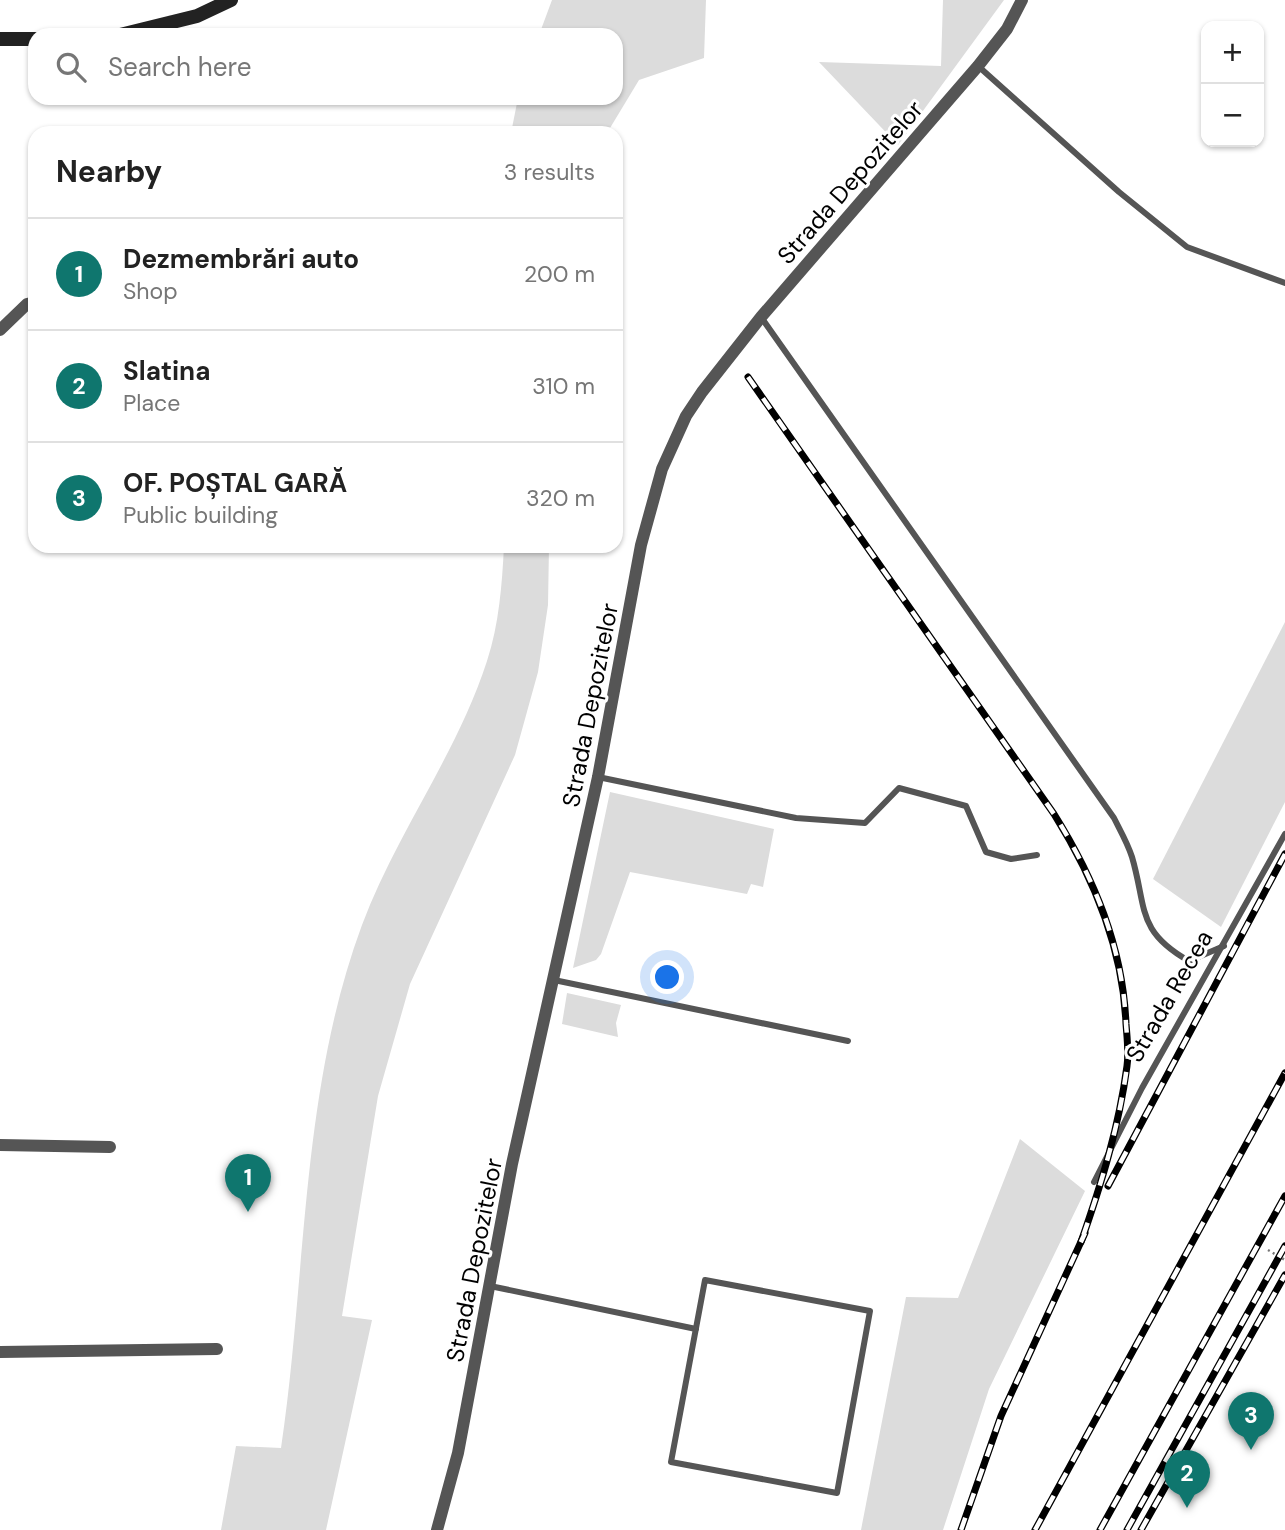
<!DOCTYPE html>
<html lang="en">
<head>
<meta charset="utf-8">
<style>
	:root { --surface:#fff; --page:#f2f2f2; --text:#222; --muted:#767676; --line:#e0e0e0; --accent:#0f766e }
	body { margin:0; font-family:"DM Sans",sans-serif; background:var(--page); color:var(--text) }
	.controls { position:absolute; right:21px; top:21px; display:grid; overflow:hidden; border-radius:14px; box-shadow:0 2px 5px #0004 }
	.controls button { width:63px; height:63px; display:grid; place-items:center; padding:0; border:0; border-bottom:2px solid var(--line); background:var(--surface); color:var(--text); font:35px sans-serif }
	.you { position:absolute; left:668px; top:978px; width:24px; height:24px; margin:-18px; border:5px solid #fff; border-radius:50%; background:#1a73e8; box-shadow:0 0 0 10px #1a73e833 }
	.badge { display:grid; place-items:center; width:46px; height:46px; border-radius:50%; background:var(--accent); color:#fff; font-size:23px; font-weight:700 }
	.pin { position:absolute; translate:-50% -58px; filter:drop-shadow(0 2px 4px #0008) }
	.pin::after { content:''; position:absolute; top:37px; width:24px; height:21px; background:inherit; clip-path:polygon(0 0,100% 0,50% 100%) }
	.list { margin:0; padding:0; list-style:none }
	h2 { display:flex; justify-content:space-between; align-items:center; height:91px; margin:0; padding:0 28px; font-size:30px }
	h2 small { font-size:23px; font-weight:400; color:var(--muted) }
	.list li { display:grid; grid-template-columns:46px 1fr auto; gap:21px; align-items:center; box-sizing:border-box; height:112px; padding:0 28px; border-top:2px solid var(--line) }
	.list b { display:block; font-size:26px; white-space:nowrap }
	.list p { margin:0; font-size:23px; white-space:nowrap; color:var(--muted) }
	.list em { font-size:23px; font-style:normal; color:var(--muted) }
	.icon { flex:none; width:38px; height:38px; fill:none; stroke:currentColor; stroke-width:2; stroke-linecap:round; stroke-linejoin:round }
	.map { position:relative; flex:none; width:1285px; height:1530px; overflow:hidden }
	.search { position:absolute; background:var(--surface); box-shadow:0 2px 5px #0004; left:28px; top:28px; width:595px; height:77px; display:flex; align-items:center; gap:18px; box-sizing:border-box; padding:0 24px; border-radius:21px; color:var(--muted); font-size:26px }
	.panel { position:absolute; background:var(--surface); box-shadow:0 2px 5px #0004; left:28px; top:126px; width:595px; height:427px; border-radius:21px }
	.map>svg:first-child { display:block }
</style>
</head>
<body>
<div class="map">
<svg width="1285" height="1530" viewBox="0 0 1285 1530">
	<rect width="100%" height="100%" fill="#fff"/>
	<g fill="#dcdcdc">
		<path d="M 552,0 L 706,0 L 704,58 L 639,80 L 607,133 L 511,133 L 518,98 L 616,98 L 616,35 L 539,35 Z"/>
		<path d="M 943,0 L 1004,0 L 898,145 L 819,62 L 941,66 Z"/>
		<path d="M 504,546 L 549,546 L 548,605 L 538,672 L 515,755 L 410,984 L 378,1096 L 342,1316 L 372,1320 L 326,1530 L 221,1530 L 236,1446 L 281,1448 C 307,1274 300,1092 362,925 C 396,834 457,754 487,661 C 499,624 502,585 504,546 Z"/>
		<path d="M 1285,622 L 1285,802 L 1221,927 L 1153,879 Z"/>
		<path d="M 610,792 L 774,829 L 763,887 L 751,884 L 747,894 L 630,872 L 601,954 L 596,960 L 573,968 Z"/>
		<path d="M 567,993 L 621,1005 L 616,1023 L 618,1037 L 562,1024 Z"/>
		<path d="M 1020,1139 L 1085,1191 L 989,1389 L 943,1530 L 861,1530 L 906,1297 L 958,1298 Z"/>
	</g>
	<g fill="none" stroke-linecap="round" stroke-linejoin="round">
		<path stroke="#777" stroke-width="2.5" stroke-dasharray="2 3.5" stroke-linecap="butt" d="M 1268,1250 L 1285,1260"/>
		<g stroke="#555" stroke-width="6">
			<path d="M 978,66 L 1119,192 L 1187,247 L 1285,283"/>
			<path d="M 761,317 L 1114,818 C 1120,830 1128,844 1132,857 C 1147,908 1136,931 1189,961 L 1224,946"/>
			<path d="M 598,777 L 796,818 L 865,823 L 899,788 L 966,806 L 986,852 L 1011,859 L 1037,855"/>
			<path d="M 554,980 L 848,1041"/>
			<path d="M 1094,1182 L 1142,1088 L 1285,834"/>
			<path d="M 705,1280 L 870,1311 L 837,1493 L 671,1462 Z"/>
			<path d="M 490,1286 L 696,1329"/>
		</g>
		<g stroke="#555" stroke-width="12">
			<path d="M 0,330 L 27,304 L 35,302"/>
			<path d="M 0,1145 L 110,1147"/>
			<path d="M 0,1352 L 217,1349"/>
			<path d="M 437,1530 L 458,1453 L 512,1164 L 598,777 L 641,545 L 662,469 L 686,416 L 702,392 L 761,317 L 978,66 L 1007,29 L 1022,0"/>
		</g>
		<g stroke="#222" stroke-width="14">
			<path d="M 120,35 L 197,16 L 231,0"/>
			<path d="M 0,39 L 35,39"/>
		</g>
		<defs>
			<g id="rail">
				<path d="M 748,377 L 1054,814 C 1094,878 1123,947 1126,1024 C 1127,1037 1129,1053 1127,1066 C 1119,1127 1101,1185 1081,1242"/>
				<path d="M 1108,1186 L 1285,854"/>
				<path d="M 961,1530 L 1001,1416 L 1085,1233"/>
				<path d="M 1035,1530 L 1285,1073"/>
				<path d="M 1100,1530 L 1285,1196"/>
				<path d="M 1127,1530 L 1285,1246"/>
				<path d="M 1141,1530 L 1285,1275"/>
			</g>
		</defs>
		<use href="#rail" stroke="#000" stroke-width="7"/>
		<use href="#rail" stroke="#fff" stroke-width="4.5" stroke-dasharray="13" stroke-linecap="butt"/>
	</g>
	<g text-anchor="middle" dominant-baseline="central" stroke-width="6" stroke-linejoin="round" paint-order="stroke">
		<g font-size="24" fill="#000" stroke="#fff">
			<text transform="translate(850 182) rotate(-49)">Strada Depozitelor</text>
			<text transform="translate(590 705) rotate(-79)">Strada Depozitelor</text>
			<text transform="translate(1169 996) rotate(-60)">Strada Recea</text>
			<text transform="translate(474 1260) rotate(-79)">Strada Depozitelor</text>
		</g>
	</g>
</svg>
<div class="controls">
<button>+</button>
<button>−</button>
</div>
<div class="you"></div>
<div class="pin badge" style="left:248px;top:1212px">1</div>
<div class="pin badge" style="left:1187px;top:1508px">2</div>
<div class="pin badge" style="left:1251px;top:1450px">3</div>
<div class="search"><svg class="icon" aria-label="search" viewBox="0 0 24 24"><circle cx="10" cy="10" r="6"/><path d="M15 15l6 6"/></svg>Search here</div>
<section class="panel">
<h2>Nearby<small>3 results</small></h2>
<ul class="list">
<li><span class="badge">1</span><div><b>Dezmembrări auto</b><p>Shop</p></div><em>200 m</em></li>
<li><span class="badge">2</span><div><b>Slatina</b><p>Place</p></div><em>310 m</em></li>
<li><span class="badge">3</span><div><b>OF. POȘTAL GARĂ</b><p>Public building</p></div><em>320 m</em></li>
</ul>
</section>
</div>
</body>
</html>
